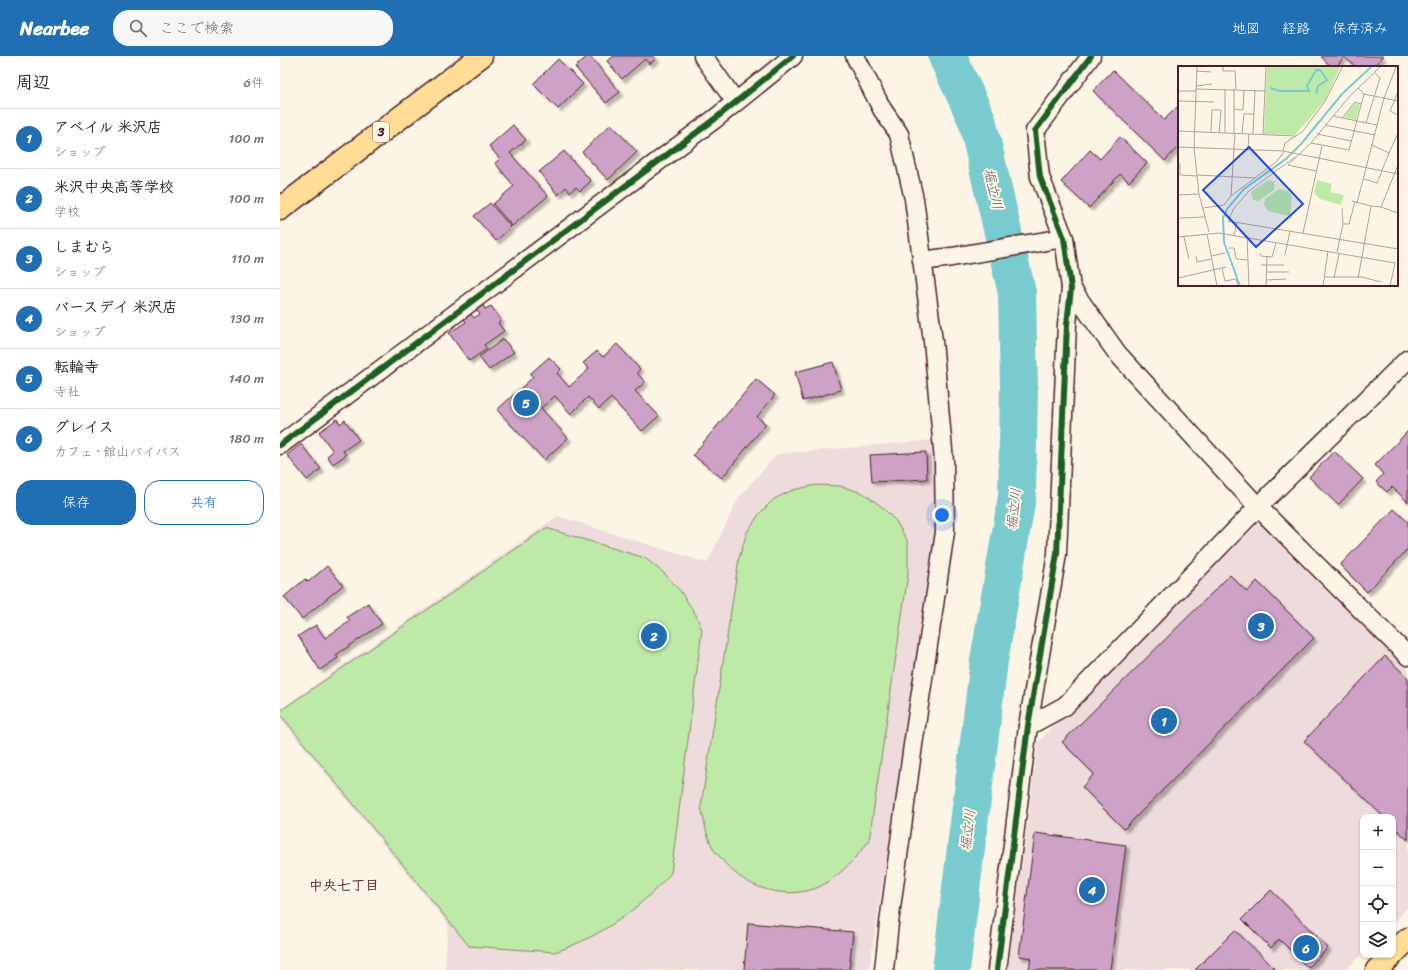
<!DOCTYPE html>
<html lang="ja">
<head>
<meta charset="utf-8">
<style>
	:root { --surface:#fff; --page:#f6f6f6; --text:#202124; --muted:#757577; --line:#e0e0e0; --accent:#1f6fb2 }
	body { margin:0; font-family:Sriracha,"Klee One",sans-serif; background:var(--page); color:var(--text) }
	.controls { position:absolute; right:12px; bottom:12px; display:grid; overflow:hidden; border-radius:8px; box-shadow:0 1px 3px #0004 }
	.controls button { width:36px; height:36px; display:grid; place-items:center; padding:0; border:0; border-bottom:1px solid var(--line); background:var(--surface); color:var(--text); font:20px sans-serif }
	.you { position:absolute; left:662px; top:459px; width:14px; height:14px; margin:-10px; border:3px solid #fff; border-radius:50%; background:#1a73e8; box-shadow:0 0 0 6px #1a73e833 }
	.badge { display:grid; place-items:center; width:26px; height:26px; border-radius:50%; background:var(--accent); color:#fff; font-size:13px; font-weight:700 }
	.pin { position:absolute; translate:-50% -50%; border:2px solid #fff; box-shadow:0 1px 4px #0006 }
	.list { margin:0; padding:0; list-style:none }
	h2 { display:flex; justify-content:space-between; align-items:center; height:52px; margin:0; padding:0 16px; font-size:17px }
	h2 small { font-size:13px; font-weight:400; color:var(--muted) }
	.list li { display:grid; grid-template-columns:26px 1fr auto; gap:12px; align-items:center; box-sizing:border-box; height:60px; padding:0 16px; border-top:1px solid var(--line) }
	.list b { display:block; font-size:15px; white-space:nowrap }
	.list p { margin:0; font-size:13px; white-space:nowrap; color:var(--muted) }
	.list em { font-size:13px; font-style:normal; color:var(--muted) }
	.actions { display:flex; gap:8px; padding:12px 16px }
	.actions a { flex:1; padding:9px 0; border:1px solid var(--accent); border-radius:16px; text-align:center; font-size:14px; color:var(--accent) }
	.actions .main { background:var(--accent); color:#fff }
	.icon { flex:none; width:22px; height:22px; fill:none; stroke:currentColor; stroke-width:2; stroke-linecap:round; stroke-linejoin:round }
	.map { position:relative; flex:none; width:1128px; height:914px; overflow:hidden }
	header { display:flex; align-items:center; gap:24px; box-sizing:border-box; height:56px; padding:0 20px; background:var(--accent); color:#fff }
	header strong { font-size:19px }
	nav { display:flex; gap:22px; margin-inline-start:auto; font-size:14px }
	.search { width:280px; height:36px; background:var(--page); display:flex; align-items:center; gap:10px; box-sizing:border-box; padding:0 14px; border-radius:16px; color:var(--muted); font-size:15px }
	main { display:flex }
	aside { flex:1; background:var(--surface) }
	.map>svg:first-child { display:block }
</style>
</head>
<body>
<header>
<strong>Nearbee</strong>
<div class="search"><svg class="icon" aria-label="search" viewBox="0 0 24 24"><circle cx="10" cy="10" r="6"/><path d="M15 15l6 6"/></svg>ここで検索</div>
<nav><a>地図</a><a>経路</a><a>保存済み</a></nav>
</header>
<main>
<aside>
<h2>周辺<small>6件</small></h2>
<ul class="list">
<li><span class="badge">1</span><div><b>アベイル 米沢店</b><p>ショップ</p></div><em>100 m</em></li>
<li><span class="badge">2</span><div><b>米沢中央高等学校</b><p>学校</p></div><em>100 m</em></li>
<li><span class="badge">3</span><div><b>しまむら</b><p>ショップ</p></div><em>110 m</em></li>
<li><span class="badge">4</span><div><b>バースデイ 米沢店</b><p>ショップ</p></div><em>130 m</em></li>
<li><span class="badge">5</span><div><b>転輪寺</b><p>寺社</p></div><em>140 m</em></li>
<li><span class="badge">6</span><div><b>グレイス</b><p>カフェ · 舘山バイパス</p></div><em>180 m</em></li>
</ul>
<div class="actions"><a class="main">保存</a><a>共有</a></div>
</aside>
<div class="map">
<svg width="1128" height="914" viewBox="0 0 1128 914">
	<defs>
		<filter id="shadow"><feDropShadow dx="3.5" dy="3.5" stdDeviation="1" flood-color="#0004"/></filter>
	</defs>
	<rect width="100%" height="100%" fill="#fcf5e5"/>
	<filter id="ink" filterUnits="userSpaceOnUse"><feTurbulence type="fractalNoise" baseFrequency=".025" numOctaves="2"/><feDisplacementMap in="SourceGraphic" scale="8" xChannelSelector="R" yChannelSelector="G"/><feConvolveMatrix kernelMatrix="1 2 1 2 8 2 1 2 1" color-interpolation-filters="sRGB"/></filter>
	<g filter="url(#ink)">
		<g fill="#eedcdc">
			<path d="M 655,384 L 659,473 L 589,914 L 165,914 L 168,868 L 0,662 L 0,653 L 278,460 L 427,507 L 459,441 L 497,398 Z"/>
			<path d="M 981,465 L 1128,609 L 1128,851 L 1113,867 L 1113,761 L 1083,761 L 1083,897 L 1066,914 L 728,914 L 758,686 Z"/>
		</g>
		<g fill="#bdeaa7" stroke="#848469">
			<path d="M 536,429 L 560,430 L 583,437 L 601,450 L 616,465 L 628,486 L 628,518 L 589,785 C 575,803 556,825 534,833 C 499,844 461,830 440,801 C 437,798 434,795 433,792 C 426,779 424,764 421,751 L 459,502 L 467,476 L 480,457 L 494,443 L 513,434 Z"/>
			<path d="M 266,472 L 365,502 L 385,518 L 401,536 L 416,559 L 422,574 L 391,817 C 358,854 322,880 275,896 L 189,890 L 0,658 L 0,655 Z"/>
		</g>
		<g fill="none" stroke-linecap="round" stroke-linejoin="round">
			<path stroke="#79cbcf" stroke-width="38" d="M 667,0 L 697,64 L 737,237 L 739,332 L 737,441 L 709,605 L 671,914"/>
		</g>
		<g fill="#cda2c6" stroke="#4a1f2b" filter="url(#shadow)">
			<path d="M 308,0 L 310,0 L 340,36 L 326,47 L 295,11 Z"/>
			<path d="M 334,0 L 374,0 L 376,3 L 369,8 L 365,3 L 342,23 L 327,5 Z"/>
			<path d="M 1043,0 L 1104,0 L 1094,11 L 1076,11 L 1064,1 L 1056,11 L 1052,11 L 1041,1 Z"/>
			<path d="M 278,3 L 303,28 L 278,53 L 253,28 Z"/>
			<path d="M 833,14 L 884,64 L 899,49 L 899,90 L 885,105 L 813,35 Z"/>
			<path d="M 331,68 L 357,96 L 328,124 L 302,96 Z"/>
			<path d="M 233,69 L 246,84 L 230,97 L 268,140 L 232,170 L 213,148 L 234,130 L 215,107 L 220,103 L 209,90 Z"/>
			<path d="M 840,81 L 867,107 L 849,126 L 840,118 L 809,152 L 781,126 L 810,94 L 820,103 Z"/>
			<path d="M 284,95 L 311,125 L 300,135 L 296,131 L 290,136 L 286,131 L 278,139 L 259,116 Z"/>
			<path d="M 210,147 L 231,171 L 216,185 L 194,160 Z"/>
			<path d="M 203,249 L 205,253 L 211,250 L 221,264 L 218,267 L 224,275 L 204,289 L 207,293 L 189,305 L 169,277 L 186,266 L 184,263 L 191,258 L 194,262 L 200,258 L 196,254 Z"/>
			<path d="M 223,283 L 234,296 L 209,314 L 199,301 Z"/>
			<path d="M 337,288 L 360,313 L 357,317 L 365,326 L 355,335 L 379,360 L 362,375 L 331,342 L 319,353 L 308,341 L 291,358 L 275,340 L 261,352 L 288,382 L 264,404 L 217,354 L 253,321 L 250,318 L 269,301 L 281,313 L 277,317 L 289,331 L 309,313 L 303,307 L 317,295 L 323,301 Z"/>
			<path d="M 553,306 L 561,334 L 523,345 L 515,316 Z"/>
			<path d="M 476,323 L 495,339 L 477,361 L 486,368 L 442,422 L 413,399 Z"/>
			<path d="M 57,363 L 60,368 L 65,364 L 79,384 L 63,395 L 66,399 L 53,408 L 47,400 L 53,395 L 39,376 Z"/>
			<path d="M 1128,375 L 1128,446 L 1112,431 L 1107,436 L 1096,426 L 1103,418 L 1095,409 Z"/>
			<path d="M 21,388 L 41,413 L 27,424 L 7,399 Z"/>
			<path d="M 1054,395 L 1083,423 L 1058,449 L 1029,421 Z"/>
			<path d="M 646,396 L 647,423 L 592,426 L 590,399 Z"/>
			<path d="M 1114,453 L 1128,466 L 1128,493 L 1087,536 L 1060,509 Z"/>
			<path d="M 47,510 L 63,529 L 22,563 L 4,541 L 25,523 L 28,526 Z"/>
			<path d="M 950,519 L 967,536 L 977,525 L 1034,582 L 844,773 L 802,731 L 814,718 L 782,686 Z"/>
			<path d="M 88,547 L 102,568 L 56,599 L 58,602 L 40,614 L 18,580 L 36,569 L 45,582 L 70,565 L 67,561 Z"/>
			<path d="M 1105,600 L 1128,622 L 1128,784 L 1113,770 L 1113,761 L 1104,761 L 1024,685 Z"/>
			<path d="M 755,777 L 846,789 L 830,914 L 749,914 L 751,902 L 739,900 Z"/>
			<path d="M 991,834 L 1048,892 L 1028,912 L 999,883 L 991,892 L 962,863 Z"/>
			<path d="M 468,867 L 573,876 L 569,914 L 464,914 Z"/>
			<path d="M 955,874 L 996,914 L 915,914 Z"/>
		</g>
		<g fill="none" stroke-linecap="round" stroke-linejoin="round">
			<defs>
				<g id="street">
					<path d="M 423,0 L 455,45"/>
					<path d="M 575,0 L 602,53 L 619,78 L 634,143 L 653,285 L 664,405 L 665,476 L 633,689 L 609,867 L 604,914"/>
					<path d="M 642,205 L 672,201 L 784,182"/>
					<path d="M 791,232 L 837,297 L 978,451 L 1128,600"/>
					<path d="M 0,389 L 436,62 L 513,0"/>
					<path d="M 748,670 L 785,650 L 978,451 L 1128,303"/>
					<path d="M 717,914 L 748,670 L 777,498 L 787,268 L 791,232 L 784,182 L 760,121 L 755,75 L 811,0"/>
				</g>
				<path id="primary" d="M 0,153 L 201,0"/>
				<g id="highway">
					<path d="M 1113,898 L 1128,883"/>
					<path d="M 1097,914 L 1112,899"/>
				</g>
			</defs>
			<use href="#street" stroke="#4a1f2b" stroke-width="21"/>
			<use href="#primary" stroke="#4a1f2b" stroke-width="25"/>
			<use href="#highway" stroke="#4a1f2b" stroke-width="25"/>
			<use href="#street" stroke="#fcf5e5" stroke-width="18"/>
			<use href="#primary" stroke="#ffdd96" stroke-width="22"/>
			<use href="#highway" stroke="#ffdd96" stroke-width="22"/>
			<defs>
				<g id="cycleway">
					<path d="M 0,389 L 436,62 L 513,0"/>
					<path d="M 717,914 L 748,670 L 777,498 L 787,268 L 791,232 L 784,182 L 760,121 L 755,75 L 811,0"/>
				</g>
			</defs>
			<use href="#cycleway" stroke="#fcf5e5" stroke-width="8"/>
			<use href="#cycleway" stroke="#1b5e20" stroke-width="6"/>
		</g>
	</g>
	<g text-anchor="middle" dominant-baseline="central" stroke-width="4" stroke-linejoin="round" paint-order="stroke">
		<rect fill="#fcf5e5" stroke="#7f5f63" stroke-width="1" x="93" y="66" width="16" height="20" rx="3"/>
		<g font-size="12" font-weight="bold" fill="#4a1f2b">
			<text x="101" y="76">3</text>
		</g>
		<g font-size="14" font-style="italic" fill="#58535c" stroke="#fcf5e5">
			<text transform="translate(713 133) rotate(77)">堀立川</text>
			<text transform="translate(734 453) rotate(-83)">堀立川</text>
			<text transform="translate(688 774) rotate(-83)">堀立川</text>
		</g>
		<g font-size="14" font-weight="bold" fill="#4a1f2b" stroke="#fcf5e5">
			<text x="64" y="829">中央七丁目</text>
		</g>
	</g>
	<g transform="translate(898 10)">
		<rect width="220" height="220" fill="#fcf5e5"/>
		<path d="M 89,0 L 163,0 L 146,36 L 117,69 L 86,68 ZM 177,37 L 182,39 L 178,54 L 166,51 ZM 90,114 L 97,116 L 96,124 L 80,135 L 75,134 L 73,126 ZM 139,114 L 154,118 L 152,126 L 166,129 L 163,139 L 142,133 L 136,127 ZM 101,123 L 110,125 L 114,130 L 112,150 L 90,145 L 86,139 L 87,133 Z" fill="#bdeaa7"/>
		<path fill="none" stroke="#79cbcf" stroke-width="2" d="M 92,22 L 102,25 L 131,25 L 129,20 L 138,4 L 142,4 L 149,14 L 140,20 L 138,28M 62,220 L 46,176 L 45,152 L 49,143 L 66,123 L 108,93 L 123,78 L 164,28 L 194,0"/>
		<path fill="none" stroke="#b59f9b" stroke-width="1" d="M 19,0 L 16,81 L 21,128 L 31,166M 45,0 L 45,5 L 57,5 L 58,23M 19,5 L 33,6M 18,20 L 34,18M 180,22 L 186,28 L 220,35M 18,23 L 88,25M 0,25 L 18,25M 220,26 L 212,45 L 220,49M 0,35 L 36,36M 56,43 L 65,44 L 66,24M 155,50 L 199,59M 164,52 L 177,36 L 183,38M 188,57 L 202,12 L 197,7M 147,59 L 197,69M 0,65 L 117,70M 33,66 L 34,44 L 43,44 L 41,67M 47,67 L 47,23M 56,67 L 56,23M 64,67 L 66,48 L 76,48M 75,68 L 77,24M 85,68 L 88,0M 139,68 L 173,75M 133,77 L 171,84 L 186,28M 194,79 L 211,87 L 204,104M 0,81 L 105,85 L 107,77 L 124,66 L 146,37 L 165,0M 70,82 L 71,68M 105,85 L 220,108M 211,87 L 220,67M 117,91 L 71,125 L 56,142 L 50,155 L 220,183M 2,97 L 2,109 L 19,110M 110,99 L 133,77 L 171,31 L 203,0M 110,99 L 138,105M 19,109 L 77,112M 186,113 L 199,117 L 204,105M 0,129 L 21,128M 53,130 L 57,67M 174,135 L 193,140M 179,137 L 206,32 L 218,1M 203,141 L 220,147M 25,142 L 46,139 L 53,130 L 98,96 L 107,85M 0,152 L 27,151M 165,158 L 171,158 L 177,136M 125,167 L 144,80M 29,168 L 39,220M 56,169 L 59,156M 0,171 L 41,167 L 217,197 L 212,220M 6,171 L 11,193M 69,171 L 71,220M 51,182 L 56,182 L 58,193 L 70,194M 159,186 L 165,158 L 164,143M 82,187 L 83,190 L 94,191 L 98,177M 107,189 L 112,165M 18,190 L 19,196 L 33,193M 33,190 L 47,187M 184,191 L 193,140 L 203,141 L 220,99M 83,199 L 106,199M 44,202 L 47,215 L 58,213 L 60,220M 88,206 L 111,206M 147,211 L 184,211 L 203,216M 0,212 L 48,201M 156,212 L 161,188M 180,212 L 184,191M 88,214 L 108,213M 88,220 L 89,191M 145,220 L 150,185"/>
		<path fill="#1d4ed8" fill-opacity="0.15" stroke="#1d4ed8" stroke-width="2" d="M 71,81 L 125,138 L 78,181 L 25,124 Z"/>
		<rect width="220" height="220" fill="none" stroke="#4a1f2b" stroke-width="2"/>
	</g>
</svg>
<div class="controls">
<button>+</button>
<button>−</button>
<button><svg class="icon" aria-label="locate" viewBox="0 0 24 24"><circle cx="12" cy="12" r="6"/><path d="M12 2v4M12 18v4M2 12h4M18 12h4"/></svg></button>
<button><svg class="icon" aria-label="layers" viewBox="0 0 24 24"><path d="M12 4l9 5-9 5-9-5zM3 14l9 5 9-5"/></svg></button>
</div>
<div class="you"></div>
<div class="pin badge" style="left:884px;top:665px">1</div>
<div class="pin badge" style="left:374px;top:580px">2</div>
<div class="pin badge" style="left:981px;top:570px">3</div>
<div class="pin badge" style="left:812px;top:834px">4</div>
<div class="pin badge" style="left:246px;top:347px">5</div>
<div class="pin badge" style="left:1026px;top:892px">6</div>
</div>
</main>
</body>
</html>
